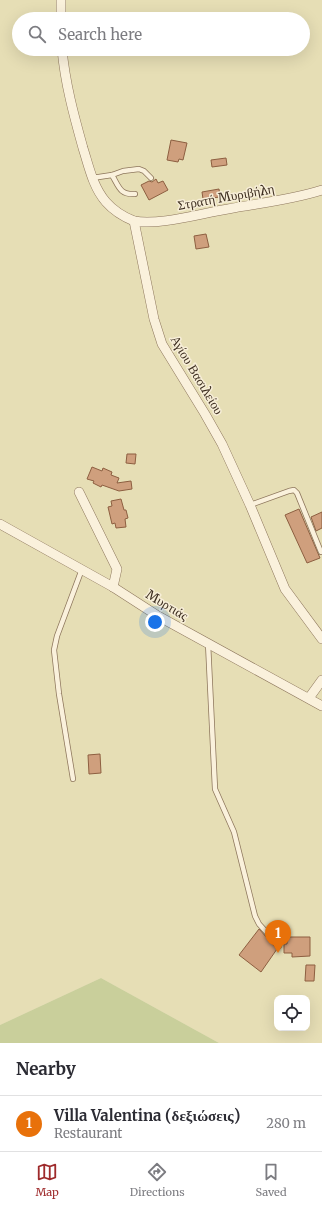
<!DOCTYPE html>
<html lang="en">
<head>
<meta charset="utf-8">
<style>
	:root { --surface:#fff; --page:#f7f7f7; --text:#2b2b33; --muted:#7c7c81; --line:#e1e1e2; --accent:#9e2a2b }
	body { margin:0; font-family:Merriweather,serif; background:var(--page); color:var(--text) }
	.controls { position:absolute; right:12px; bottom:12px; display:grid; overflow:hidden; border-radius:8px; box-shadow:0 4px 16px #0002 }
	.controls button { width:36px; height:36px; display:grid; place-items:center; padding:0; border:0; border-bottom:1px solid var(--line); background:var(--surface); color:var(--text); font:20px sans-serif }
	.you { position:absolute; left:155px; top:622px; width:14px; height:14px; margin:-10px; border:3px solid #fff; border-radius:50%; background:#1a73e8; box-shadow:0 0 0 6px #1a73e833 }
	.badge { display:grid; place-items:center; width:26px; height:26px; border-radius:50%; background:var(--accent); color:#fff; font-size:13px; font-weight:700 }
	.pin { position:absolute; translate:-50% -33px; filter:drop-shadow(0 1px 2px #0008) }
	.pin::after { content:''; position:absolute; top:21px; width:14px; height:12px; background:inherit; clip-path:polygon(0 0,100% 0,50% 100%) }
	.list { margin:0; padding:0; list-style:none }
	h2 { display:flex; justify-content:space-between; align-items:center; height:52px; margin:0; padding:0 16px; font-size:17px }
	h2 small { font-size:13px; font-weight:400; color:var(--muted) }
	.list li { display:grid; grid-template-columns:26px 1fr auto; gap:12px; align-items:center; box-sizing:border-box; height:56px; padding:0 16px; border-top:1px solid var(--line) }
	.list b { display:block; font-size:15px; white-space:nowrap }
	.list p { margin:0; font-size:13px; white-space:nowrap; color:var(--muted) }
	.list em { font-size:13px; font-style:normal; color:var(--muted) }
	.icon { flex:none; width:22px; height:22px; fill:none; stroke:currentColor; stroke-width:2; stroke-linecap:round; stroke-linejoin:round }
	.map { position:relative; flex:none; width:322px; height:1043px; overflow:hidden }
	.search { position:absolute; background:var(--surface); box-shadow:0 4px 16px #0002; left:12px; right:12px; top:12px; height:44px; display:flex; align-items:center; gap:10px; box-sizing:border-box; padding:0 14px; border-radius:22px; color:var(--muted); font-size:15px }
	.sheet { height:108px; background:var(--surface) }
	nav { display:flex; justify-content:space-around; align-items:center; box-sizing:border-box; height:56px; border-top:1px solid var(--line); background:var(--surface); font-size:11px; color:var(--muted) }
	nav a { display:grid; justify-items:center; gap:2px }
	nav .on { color:var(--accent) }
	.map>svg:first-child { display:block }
</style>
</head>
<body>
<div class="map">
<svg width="322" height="1043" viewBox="0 0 322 1043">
	<rect width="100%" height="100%" fill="#f0e4c8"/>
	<path fill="#e6deb5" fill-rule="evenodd" d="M 0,0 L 322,0 L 322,1043 L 219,1043 L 101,978 L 0,1025 ZM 19,19 L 303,19 L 303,49 L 19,49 ZM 277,998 L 307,998 L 307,1028 L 277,1028 Z"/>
	<path fill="#c9cf9b" d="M 101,978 L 219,1043 L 0,1043 L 0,1025 Z"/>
	<g fill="#cf9f7d" stroke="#8d5f41">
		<path d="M 171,140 L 187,143 L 183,160 L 179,159 L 178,162 L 167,160 Z"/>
		<path d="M 226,158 L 227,165 L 212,167 L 211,160 Z"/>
		<path d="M 156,179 L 158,183 L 163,181 L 168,190 L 149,200 L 141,185 L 149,181 L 152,182 Z"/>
		<path d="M 219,189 L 220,197 L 203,199 L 202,192 Z"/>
		<path d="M 206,234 L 209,247 L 196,249 L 194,236 Z"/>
		<path d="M 127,454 L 136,454 L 135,464 L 126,463 Z"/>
		<path d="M 92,467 L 102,471 L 103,468 L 112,472 L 111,475 L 119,478 L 117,483 L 131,481 L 132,489 L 119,491 L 102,485 L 101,487 L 93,483 L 94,481 L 87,479 Z"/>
		<path d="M 121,499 L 124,510 L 126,510 L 128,518 L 125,519 L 126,527 L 116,528 L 115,523 L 112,524 L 108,507 L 112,506 L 111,501 Z"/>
		<path d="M 299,509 L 320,558 L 307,563 L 285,515 Z"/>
		<path d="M 322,512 L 322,528 L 316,531 L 311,517 Z"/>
		<path d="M 100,754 L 101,773 L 89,774 L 88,755 Z"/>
		<path d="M 259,929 L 277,949 L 261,972 L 239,955 Z"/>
		<path d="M 287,937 L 310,937 L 310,956 L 292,957 L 292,953 L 284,953 L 284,944 L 287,944 Z"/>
		<path d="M 306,965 L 315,965 L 314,981 L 305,981 Z"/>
	</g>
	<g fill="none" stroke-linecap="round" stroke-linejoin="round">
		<defs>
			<g id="service">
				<path d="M 112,175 C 119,187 120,195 135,194"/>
				<path d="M 92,178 L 112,175 L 123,171 L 139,169 L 144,171 L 151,178"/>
				<path d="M 250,505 L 289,491 L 294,490 L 297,493 L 321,552"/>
				<path d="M 208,643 L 215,789 L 234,832 L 255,916 L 259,924 L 279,946"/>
				<path d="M 73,779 L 59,694 L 54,650 L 57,636 L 82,569"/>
			</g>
			<g id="minor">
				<path d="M 61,19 L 61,0"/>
				<path d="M 62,49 C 65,83 74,116 83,148 C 89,167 93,187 106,202 C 113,210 124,217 134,221 L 154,319 L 162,344 L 205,414 L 222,444 L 250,505 L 285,589 L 322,639"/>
				<path d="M 134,221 C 159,226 202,213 228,209 C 260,203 291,200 322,190"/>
				<path d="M 79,492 L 117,569 L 113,587"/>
				<path d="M 0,524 L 113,587 L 158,616 L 322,706"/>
				<path d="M 309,698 L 322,680"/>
			</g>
		</defs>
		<use href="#service" stroke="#8d765c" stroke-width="6"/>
		<use href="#minor" stroke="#8d765c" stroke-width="10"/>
		<use href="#service" stroke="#faf1dc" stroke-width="4.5"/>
		<use href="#minor" stroke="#faf1dc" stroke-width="9"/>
	</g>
	<g text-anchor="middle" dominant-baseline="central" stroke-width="3" stroke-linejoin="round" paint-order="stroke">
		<g font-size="13" fill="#3d2e20" stroke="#f7eed8">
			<text transform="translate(226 197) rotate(-10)">Στρατή Μυριβήλη</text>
			<text transform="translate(197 375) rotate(59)">Αγίου Βασιλείου</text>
			<text transform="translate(167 605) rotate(31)">Μυρτιάς</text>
		</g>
	</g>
</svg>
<div class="controls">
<button><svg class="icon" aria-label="locate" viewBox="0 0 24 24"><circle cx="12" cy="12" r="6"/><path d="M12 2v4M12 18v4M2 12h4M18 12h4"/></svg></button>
</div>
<div class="you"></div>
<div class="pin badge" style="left:278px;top:953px;background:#e8710a">1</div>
<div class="search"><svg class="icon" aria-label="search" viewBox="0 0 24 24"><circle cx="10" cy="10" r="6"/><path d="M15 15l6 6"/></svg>Search here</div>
</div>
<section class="sheet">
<h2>Nearby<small></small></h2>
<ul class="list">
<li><span class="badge" style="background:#e8710a">1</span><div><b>Villa Valentina (δεξιώσεις)</b><p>Restaurant</p></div><em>280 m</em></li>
</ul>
</section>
<nav>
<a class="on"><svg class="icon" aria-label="map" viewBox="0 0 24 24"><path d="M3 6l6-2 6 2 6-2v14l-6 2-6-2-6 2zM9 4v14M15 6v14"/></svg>Map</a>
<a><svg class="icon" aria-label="directions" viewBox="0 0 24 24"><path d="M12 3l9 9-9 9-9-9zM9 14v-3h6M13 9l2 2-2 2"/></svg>Directions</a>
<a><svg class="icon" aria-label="saved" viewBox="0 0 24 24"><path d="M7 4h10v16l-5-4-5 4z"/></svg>Saved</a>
</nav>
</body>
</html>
